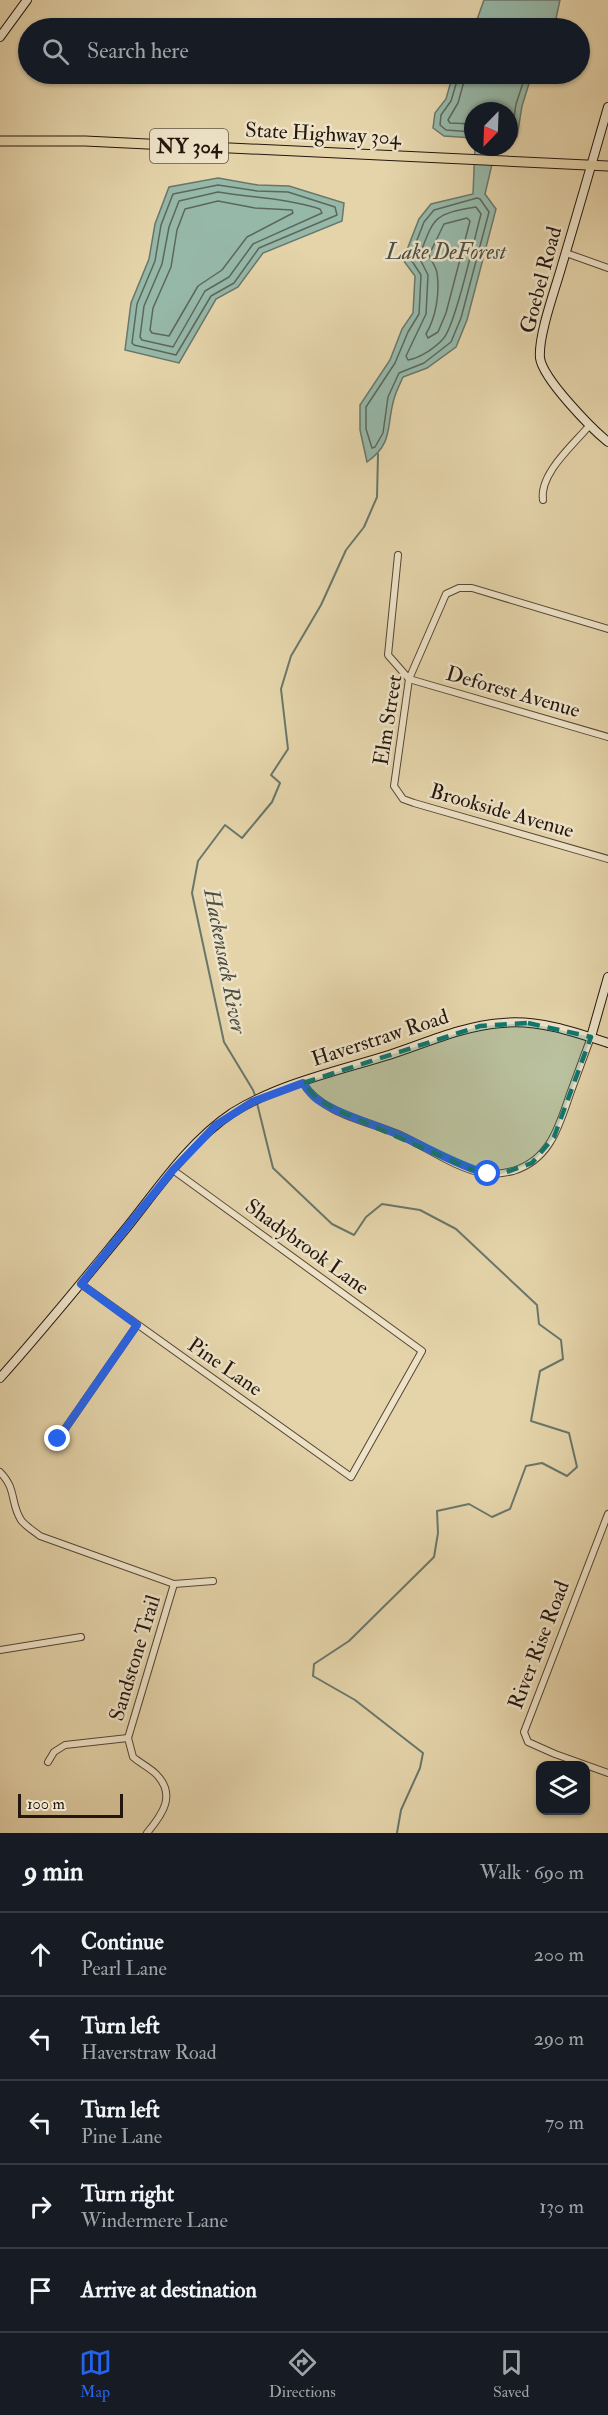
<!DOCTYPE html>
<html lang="en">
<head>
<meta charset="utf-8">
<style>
	:root { --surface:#171b24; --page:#242831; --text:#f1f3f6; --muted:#9ea1a6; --line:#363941; --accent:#2563eb }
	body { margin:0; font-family:"IM FELL Double Pica",serif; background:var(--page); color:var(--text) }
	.controls { position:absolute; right:18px; bottom:18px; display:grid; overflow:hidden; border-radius:12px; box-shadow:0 2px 4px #0004 }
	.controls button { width:54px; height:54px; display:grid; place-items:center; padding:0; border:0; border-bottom:2px solid var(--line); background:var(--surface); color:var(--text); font:30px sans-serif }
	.compass { position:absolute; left:464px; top:102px; width:54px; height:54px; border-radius:50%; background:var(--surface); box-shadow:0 2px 4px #0004; rotate:203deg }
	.scale { position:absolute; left:18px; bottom:15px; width:105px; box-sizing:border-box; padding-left:6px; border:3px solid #23160e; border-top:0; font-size:16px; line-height:21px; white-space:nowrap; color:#23160e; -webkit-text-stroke:4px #eee3c8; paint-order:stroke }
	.stop { position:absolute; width:18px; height:18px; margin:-14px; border:4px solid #2563eb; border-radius:50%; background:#fff }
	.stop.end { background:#2563eb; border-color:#fff; box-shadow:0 2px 6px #0008 }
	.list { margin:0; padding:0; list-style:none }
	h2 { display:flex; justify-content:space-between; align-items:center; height:78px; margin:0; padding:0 24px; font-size:26px }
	h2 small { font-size:20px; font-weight:400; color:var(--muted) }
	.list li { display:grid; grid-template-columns:39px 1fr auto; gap:18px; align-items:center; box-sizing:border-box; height:84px; padding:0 24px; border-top:2px solid var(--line) }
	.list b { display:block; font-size:22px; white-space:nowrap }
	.list p { margin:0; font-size:20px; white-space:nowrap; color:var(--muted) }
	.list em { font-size:20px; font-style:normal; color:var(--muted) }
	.icon { flex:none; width:33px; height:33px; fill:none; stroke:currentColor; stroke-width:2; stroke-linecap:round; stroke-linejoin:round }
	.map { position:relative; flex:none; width:608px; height:1833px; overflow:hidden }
	.search { position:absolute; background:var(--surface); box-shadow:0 2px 4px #0004; left:18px; right:18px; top:18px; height:66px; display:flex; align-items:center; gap:15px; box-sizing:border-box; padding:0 21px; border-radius:33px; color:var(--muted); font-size:22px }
	.sheet { height:498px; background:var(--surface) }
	nav { display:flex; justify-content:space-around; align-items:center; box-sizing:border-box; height:84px; border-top:2px solid var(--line); background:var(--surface); font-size:16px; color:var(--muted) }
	nav a { display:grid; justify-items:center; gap:3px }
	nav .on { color:var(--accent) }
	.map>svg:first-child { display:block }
</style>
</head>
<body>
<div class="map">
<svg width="608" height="1833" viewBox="0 0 608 1833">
	<rect width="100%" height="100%" fill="#e5d4aa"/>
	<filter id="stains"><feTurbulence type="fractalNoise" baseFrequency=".00333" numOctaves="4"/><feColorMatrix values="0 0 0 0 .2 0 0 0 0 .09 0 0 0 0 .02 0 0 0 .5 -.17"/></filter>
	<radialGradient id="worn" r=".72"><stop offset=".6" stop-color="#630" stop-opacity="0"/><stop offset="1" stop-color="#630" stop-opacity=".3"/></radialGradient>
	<g fill="#96b8a9" stroke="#68776b" stroke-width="1.5">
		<path d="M 484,0 L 560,0 L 554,28 L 474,28 Z"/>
		<path d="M 453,74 L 532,74 L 522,106 L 517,137 L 509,139 L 509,111 L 473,111 L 473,138 L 444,136 L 433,128 L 435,113 L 446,99 Z"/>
		<path d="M 475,147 L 496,147 L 485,194 L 496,209 L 467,320 L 456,347 L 427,368 L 403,377 C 400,384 396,391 394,399 C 386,426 394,443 367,462 L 360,430 L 360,405 L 390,360 L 402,329 L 413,313 L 415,276 L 403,260 L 419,219 L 431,204 L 473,194 Z"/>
		<path d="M 218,178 L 258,185 L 289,186 L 344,203 L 342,221 L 263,253 L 238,287 L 216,299 L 179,363 L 125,350 L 131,303 L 149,259 L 155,224 L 169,187 Z"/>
	</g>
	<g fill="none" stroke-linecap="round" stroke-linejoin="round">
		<g stroke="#5c675c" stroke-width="1.5">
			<path d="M 459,74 L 451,101 L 441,115 L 440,125 L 446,130 L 473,132"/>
			<path d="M 466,74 L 458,103 L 448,120 L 450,123 L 473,124"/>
			<path d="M 509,133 L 512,131 L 516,104 L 526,74"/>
			<path d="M 218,185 L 257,191 L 288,192 L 335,207 L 337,215 L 259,248 L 234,283 L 211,296 L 176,355 L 134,345 L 132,343 L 137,304 L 155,261 L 161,225 L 173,194 Z"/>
			<path d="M 218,192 C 252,198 287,198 320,209 L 322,213 L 253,244 L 229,277 L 205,291 L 173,347 L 142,340 L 140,337 L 144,306 L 162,264 L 169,227 L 179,201 Z"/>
			<path d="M 477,198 L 480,199 L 489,212 L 461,318 L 451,342 L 424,363 L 399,373 L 388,397 L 383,433 L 375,447 L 372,448 L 366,429 L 366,407 L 395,363 L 408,332 L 419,314 L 421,275 L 410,258 L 424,222 L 434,210 Z"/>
			<path d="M 218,201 L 255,208 L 292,210 L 293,213 L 247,237 L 222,270 L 198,286 L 169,336 L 152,333 L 150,330 L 153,308 L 171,267 L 177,230 L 185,209 Z"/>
			<path d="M 476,207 L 481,214 C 475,236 455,327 443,339 C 435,348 420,358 408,360 L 406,356 L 426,314 L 428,275 L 419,257 C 434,217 433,214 476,207 Z"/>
			<path d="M 467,218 L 470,221 L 446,313 L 438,332 L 428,338 L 426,334 C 436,317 440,293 437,273 C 436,266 431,261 429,255 L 444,224 Z"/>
		</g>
		<g stroke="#68776b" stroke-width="2">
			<path d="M 256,1098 L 253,1090 L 224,1042 L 192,893 L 198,861 L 225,825 L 242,838 L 272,802 L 280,783 L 271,775 L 288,749 L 281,689 L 291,656 L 321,605 L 346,550 L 364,527 L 377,497 L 378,454"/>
			<path d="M 257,1103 L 273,1168 L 332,1224 L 354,1235 L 366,1217 L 382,1204 L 420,1210 L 456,1229 L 537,1305 L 539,1324 L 561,1340 L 563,1359 L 540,1371 L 531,1421 L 569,1433 L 577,1467 L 567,1476 L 542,1463 L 526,1466 L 510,1509 L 492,1517 L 469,1504 L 437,1511 L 438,1533 L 434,1557 L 349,1641 L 314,1664 L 313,1676 L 355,1700 L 423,1753 L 420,1768 L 401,1810 L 397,1833"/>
		</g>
		<defs>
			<g id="street">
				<path d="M 566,253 L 608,268"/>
				<path d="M 543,500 C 539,474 573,445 589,426"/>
				<path d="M 398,555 L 388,655 L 409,679 L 608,737"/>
				<path d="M 608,629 L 472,588 L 459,588 L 446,594 L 409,679 L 394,786 L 403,799 L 414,803 L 608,859"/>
				<path d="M 303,1083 C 321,1113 367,1121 398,1134 C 427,1147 454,1168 486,1174 C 495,1175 504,1173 513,1171 C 550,1160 559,1126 570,1094 C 577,1075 584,1056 591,1037"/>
				<path d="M 81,1284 L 351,1477 L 422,1351 L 173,1170"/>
				<path d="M 58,1439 L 137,1325"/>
				<path d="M 0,1472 C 17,1489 10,1503 21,1520 C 25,1526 34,1531 40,1536 L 174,1584 L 213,1581"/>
				<path d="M 608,1514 L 524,1732 L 528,1742 L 555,1754 L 608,1773"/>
				<path d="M 0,1650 L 81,1637"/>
				<path d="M 48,1762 L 54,1752 L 65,1745 L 128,1738"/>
				<path d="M 147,1833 C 162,1815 177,1795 156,1774 C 150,1768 140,1763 133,1757 L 128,1738 L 174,1584"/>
			</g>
			<g id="secondary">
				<path d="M 0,37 L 27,0"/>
				<path d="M 608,107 C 593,159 578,212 562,265 C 556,287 538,335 540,358 C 543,379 591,428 608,442"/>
				<path d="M 591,1037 L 608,977"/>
				<path d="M 0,1378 C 44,1329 86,1277 128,1226 C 159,1187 190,1141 232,1113 C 278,1084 337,1071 389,1055 C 426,1043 462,1026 502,1023 C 537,1019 575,1032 608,1043"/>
			</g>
			<path id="primary" d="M 0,141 L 85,141 L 608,166"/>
		</defs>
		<use href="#street" stroke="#544635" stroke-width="8"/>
		<use href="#secondary" stroke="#23160e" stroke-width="10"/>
		<use href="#primary" stroke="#23160e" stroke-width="11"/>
		<use href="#street" stroke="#eee3c8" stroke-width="6"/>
		<use href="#secondary" stroke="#eee3c8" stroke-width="8"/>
		<use href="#primary" stroke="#e5d4aa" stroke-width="9"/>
	</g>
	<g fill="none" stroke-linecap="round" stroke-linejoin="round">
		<path stroke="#2563eb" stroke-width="8" d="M 58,1439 L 137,1325 L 81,1284 L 173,1170 L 216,1125 L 252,1102 L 303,1083 C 307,1089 311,1095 318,1100 C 342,1116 372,1123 399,1135 C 429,1148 456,1165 488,1174"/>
	</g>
	<path fill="#0f766e" fill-opacity="0.2" stroke="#0f766e" stroke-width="4.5" stroke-dasharray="12 8" stroke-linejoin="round" d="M 528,1023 L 591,1037 L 554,1137 L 532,1163 L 501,1174 L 470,1169 L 341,1112 L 318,1100 L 303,1083 L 480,1026 Z"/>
	<g text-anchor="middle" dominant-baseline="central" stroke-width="5" stroke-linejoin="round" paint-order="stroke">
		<rect fill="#eee3c8" stroke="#605446" stroke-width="1.5" x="150" y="129" width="78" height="34" rx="4.5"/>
		<g font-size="20" font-weight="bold" fill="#23160e">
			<text x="189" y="146">NY 304</text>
		</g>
		<g font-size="21" fill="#23160e" stroke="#eee3c8">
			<text transform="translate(323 134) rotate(3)">State Highway 304</text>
			<text transform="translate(541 280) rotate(-75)">Goebel Road</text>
			<text transform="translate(513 692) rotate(16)">Deforest Avenue</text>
			<text transform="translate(388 720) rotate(-81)">Elm Street</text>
			<text transform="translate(502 811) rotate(16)">Brookside Avenue</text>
			<text transform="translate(380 1038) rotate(-18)">Haverstraw Road</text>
			<text transform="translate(307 1247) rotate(36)">Shadybrook Lane</text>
			<text transform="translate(225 1367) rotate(35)">Pine Lane</text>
			<text transform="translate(539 1645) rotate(-69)">River Rise Road</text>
			<text transform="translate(135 1658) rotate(-73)">Sandstone Trail</text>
		</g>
		<g font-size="22" font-style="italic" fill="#4b4f44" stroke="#eee3c8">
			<text x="446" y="252">Lake DeForest</text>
			<text transform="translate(225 961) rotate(79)">Hackensack River</text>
		</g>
	</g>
	<rect width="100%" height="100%" filter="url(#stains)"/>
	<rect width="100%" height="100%" fill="url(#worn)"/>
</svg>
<div class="controls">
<button><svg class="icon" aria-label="layers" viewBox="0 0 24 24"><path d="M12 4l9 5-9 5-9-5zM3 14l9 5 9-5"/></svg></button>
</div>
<svg class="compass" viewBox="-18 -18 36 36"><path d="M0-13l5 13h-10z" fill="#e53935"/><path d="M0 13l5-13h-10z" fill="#9ea1a6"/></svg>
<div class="scale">100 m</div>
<div class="stop" style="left:488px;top:1174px"></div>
<div class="stop end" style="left:58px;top:1439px"></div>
<div class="search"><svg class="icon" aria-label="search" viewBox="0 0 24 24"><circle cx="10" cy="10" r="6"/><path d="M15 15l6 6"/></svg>Search here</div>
</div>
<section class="sheet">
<h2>9 min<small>Walk · 690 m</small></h2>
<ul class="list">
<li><svg class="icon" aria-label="ahead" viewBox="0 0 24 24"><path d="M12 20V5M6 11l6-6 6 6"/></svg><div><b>Continue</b><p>Pearl Lane</p></div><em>200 m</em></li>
<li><svg class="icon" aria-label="left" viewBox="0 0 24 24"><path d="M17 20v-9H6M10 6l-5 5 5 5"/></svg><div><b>Turn left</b><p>Haverstraw Road</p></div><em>290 m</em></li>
<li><svg class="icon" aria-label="left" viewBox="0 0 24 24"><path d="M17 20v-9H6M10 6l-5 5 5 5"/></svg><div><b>Turn left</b><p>Pine Lane</p></div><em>70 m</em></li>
<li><svg class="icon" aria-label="right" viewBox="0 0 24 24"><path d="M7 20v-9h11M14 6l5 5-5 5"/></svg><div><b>Turn right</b><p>Windermere Lane</p></div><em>130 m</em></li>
<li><svg class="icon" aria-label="arrive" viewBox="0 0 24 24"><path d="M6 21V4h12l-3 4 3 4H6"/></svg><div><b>Arrive at destination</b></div></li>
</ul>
</section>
<nav>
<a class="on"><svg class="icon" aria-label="map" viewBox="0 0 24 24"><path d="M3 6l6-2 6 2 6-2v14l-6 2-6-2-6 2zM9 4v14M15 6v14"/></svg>Map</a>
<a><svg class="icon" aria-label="directions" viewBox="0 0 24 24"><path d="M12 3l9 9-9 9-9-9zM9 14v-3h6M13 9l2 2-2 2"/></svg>Directions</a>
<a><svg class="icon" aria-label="saved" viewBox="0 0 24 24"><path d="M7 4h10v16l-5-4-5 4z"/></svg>Saved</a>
</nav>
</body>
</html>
